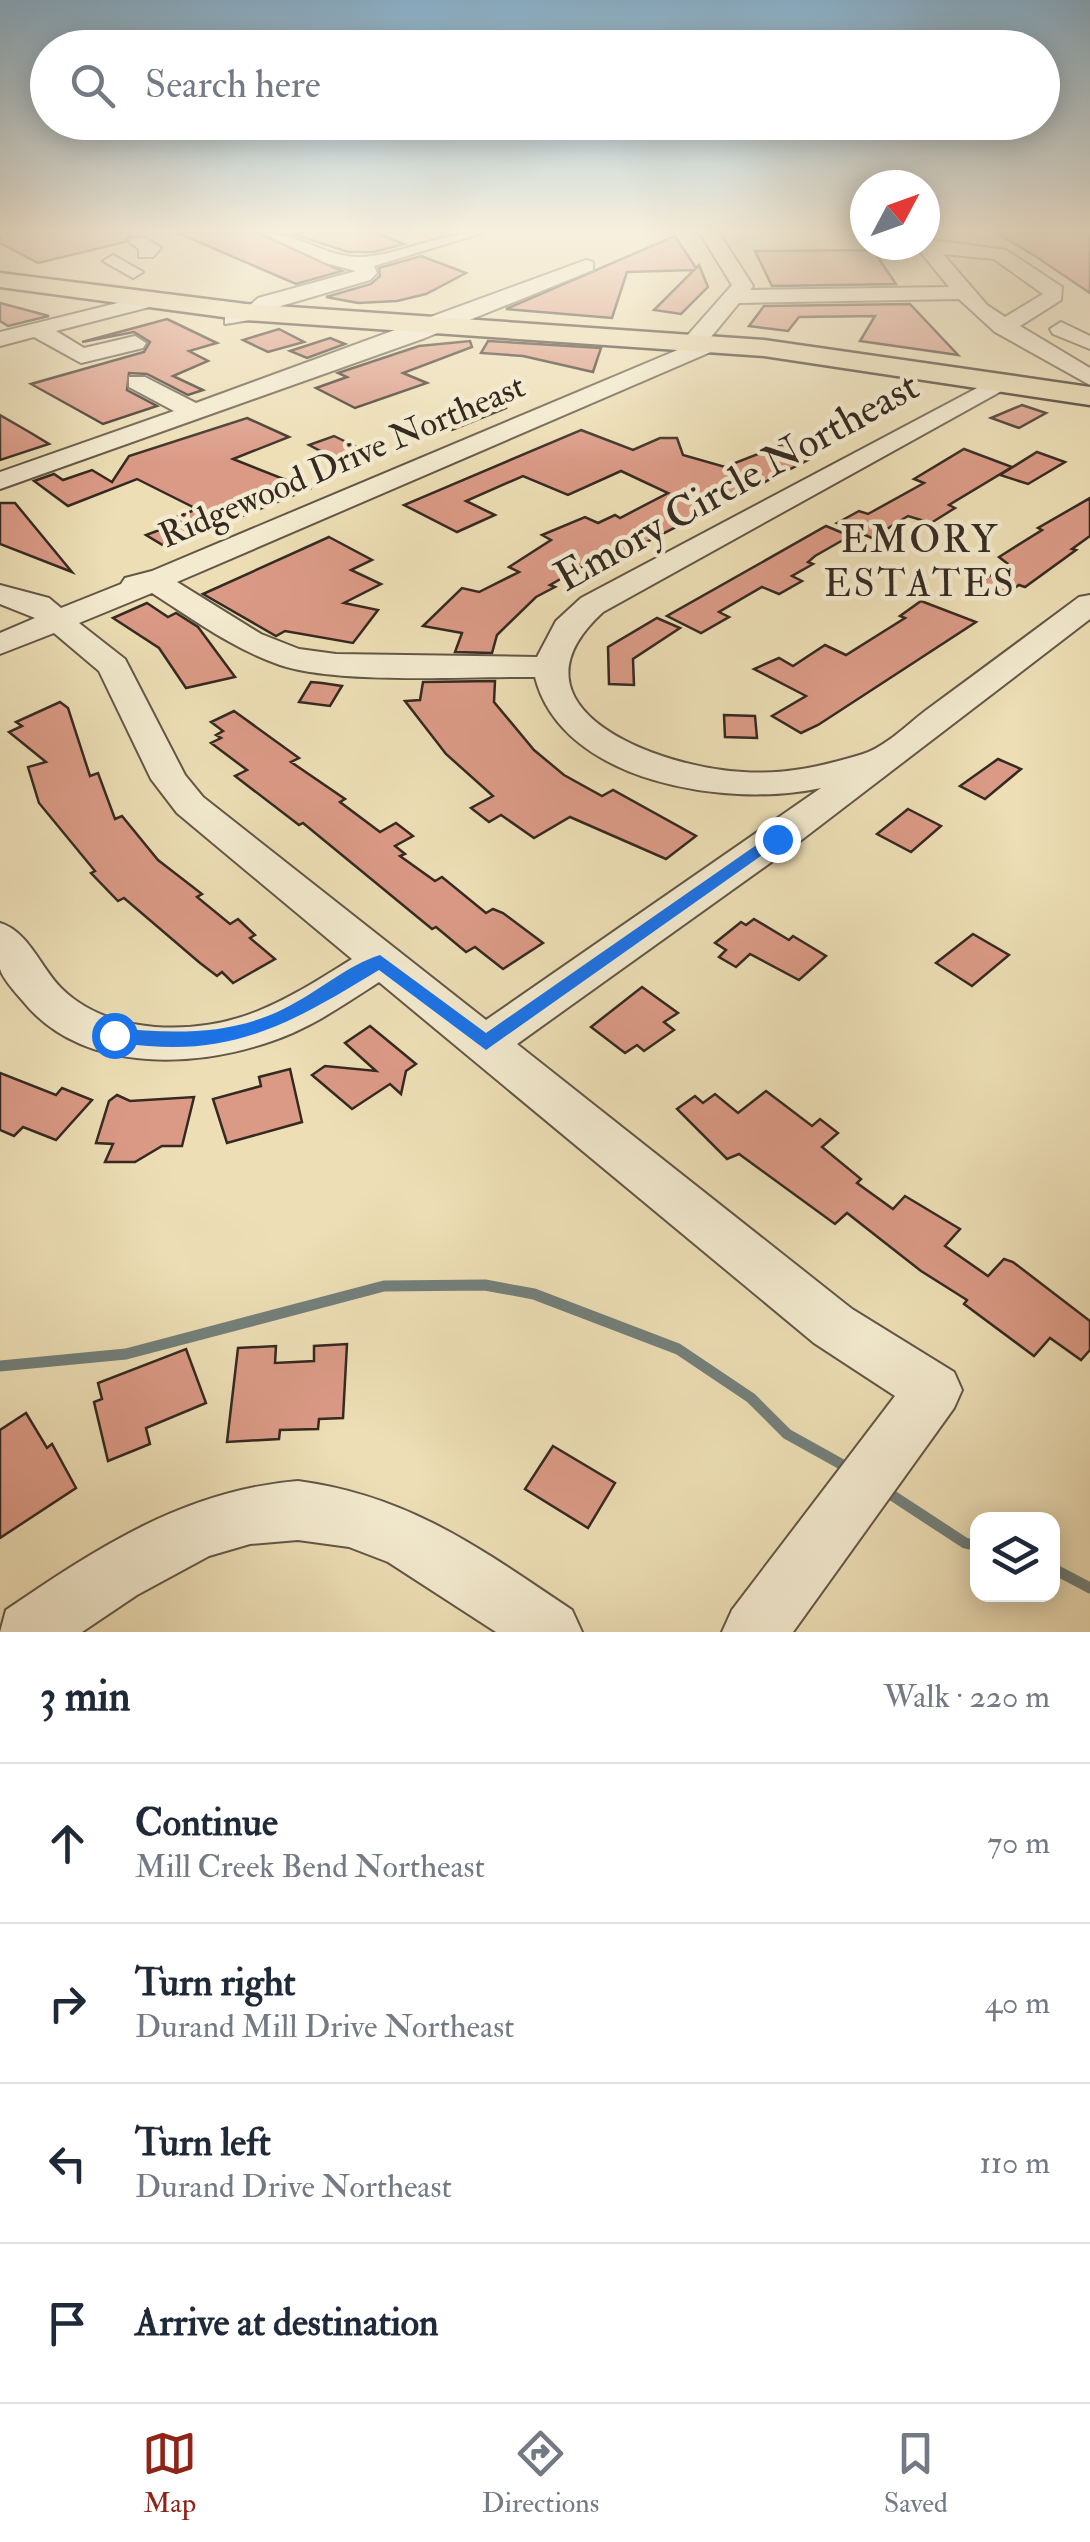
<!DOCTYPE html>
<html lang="en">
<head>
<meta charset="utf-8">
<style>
	:root { --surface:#fff; --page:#f6f6f7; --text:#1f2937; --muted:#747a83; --line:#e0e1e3; --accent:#8f2418 }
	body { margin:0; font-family:"IM FELL Double Pica",serif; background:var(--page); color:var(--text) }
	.controls { position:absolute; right:30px; bottom:30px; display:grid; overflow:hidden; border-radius:20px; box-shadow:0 5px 25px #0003 }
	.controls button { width:90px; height:90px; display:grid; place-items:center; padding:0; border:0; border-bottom:2px solid var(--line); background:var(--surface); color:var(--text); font:50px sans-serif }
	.compass { position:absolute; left:850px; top:170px; width:90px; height:90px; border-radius:50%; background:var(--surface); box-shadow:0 5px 25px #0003; rotate:49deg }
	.stop { position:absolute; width:30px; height:30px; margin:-22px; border:8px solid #1a73e8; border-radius:50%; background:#fff }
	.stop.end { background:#1a73e8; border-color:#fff; box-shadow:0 2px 10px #0008 }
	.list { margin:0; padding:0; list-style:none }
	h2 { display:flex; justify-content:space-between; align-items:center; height:130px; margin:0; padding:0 40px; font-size:42px }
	h2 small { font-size:32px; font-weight:400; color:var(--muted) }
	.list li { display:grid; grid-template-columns:65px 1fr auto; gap:30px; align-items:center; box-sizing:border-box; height:160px; padding:0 40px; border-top:2px solid var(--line) }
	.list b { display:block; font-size:38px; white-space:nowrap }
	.list p { margin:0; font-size:32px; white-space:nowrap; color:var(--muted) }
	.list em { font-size:32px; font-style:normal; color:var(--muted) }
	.icon { flex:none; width:55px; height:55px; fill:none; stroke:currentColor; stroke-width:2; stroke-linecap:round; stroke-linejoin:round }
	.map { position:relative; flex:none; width:1090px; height:1632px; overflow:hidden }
	.search { position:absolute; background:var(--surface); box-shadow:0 5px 25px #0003; left:30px; right:30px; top:30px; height:110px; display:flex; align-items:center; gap:25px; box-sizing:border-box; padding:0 35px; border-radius:55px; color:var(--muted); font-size:38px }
	.sheet { height:770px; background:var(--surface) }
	nav { display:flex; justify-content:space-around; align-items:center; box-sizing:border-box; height:140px; border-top:2px solid var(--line); background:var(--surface); font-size:28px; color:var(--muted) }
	nav a { display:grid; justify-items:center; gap:5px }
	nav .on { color:var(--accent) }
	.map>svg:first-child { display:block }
</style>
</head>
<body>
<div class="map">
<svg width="1090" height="1632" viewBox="0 0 1090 1632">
	<rect width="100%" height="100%" fill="#eddeb5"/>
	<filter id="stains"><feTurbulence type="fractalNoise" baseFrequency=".002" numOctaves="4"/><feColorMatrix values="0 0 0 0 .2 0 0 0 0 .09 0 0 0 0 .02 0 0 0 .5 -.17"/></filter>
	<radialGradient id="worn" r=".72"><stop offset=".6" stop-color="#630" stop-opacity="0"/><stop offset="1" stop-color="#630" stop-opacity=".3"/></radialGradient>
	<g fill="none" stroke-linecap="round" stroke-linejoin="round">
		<g stroke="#73807b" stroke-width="11">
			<path d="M 0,1366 L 126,1354 L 384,1286 L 485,1285 L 534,1294 L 678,1349 L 751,1398 L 787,1434 L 850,1469"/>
			<path d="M 884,1490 L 965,1543 L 978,1546"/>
			<path d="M 1052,1568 L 1090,1588"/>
		</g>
	</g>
	<g fill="#db9a86" stroke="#352a21" stroke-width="2.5">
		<path d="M 0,233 L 130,233 L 130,235 L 125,242 L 38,263 L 0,243 Z"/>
		<path d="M 178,233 L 258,233 L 342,271 L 296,284 Z"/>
		<path d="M 290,233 L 376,233 L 404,244 L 374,252 L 348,252 Z"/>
		<path d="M 997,233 L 1090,233 L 1090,293 L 1035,256 Z"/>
		<path d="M 675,236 L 696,268 L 699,265 L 708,287 L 681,314 L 654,310 L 694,270 L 627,272 L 612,318 L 506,309 Z"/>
		<path d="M 873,250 L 896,284 L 772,286 L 755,251 Z"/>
		<path d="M 421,256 L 466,273 L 426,294 L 397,301 L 358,303 L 326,297 L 371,284 L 380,276 L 379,268 Z"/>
		<path d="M 0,303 L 49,316 L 8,326 L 0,321 Z"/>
		<path d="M 910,304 L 958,355 L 860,341 L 875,316 L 799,317 L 788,331 L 749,326 L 764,306 Z"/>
		<path d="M 167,319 L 217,343 L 189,351 L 208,361 L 173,376 L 203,390 L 188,395 L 147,374 L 129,373 L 127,390 L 157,406 L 103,424 L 31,384 L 144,352 L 150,342 L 134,332 L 82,342 Z"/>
		<path d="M 279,329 L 304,342 L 268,352 L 243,340 Z"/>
		<path d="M 330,338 L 345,344 L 307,358 L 290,351 Z"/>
		<path d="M 470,341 L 472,347 L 403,373 L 427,383 L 355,408 L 316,388 L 347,377 L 338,373 L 419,346 Z"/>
		<path d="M 488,341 L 601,348 L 593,372 L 523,356 L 481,353 Z"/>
		<path d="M 499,392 L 506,408 L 452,430 L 426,420 Z"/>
		<path d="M 1022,405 L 1046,413 L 1019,428 L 991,418 Z"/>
		<path d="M 0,415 L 31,433 L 49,444 L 0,460 Z"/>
		<path d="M 247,418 L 289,437 L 233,459 L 309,489 L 166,547 L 146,535 L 181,522 L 174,518 L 197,509 L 137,479 L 68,506 L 34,481 L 54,474 L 63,480 L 92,470 L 112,482 L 129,456 Z"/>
		<path d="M 581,430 L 633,450 L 660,438 L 677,438 L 683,455 L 725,467 L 783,444 L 816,456 L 605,563 L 596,559 L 550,585 L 555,587 L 536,597 L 497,635 L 492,653 L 455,652 L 462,633 L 423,626 L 462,588 L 479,592 L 519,572 L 509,567 L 551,540 L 542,535 L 585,517 L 598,523 L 615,515 L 620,518 L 668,493 L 621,471 L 568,495 L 523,476 L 466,501 L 495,515 L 457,532 L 404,505 Z"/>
		<path d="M 334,436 L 373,455 L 355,469 L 309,445 Z"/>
		<path d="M 964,449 L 1012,467 L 949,505 L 955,508 L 931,523 L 908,516 L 872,538 L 837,523 L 859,511 L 868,514 L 924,483 L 914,479 Z"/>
		<path d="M 1037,452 L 1065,462 L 1028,484 L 1000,475 Z"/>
		<path d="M 1090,498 L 1090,536 L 1072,549 L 1076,550 L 1025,587 L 1019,585 L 1006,594 L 979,583 L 1008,564 L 999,557 L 1042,530 L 1038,528 Z"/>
		<path d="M 0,503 L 15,503 L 72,572 L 0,544 Z"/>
		<path d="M 826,526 L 850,536 L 815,556 L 808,562 L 813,564 L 792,576 L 802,581 L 779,594 L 762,587 L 719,612 L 729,617 L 701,633 L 667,616 Z"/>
		<path d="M 329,537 L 372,560 L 351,570 L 381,584 L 344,603 L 378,610 L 353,643 L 285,631 L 276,636 L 203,594 Z"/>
		<path d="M 921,601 L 976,622 L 818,725 L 801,733 L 772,716 L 806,696 L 754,669 L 779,658 L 793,666 L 825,645 L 846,655 L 905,618 L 900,616 Z"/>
		<path d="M 147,603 L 168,617 L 176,613 L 198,627 L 235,677 L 186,688 L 159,648 L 113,618 Z"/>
		<path d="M 657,618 L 680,628 L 633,659 L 634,685 L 609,684 L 608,647 Z"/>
		<path d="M 495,681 L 494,702 L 534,750 L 564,775 L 602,796 L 613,790 L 696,836 L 666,859 L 570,817 L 534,838 L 501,815 L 489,822 L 471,808 L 493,796 L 446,754 L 405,701 L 420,700 L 423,682 Z"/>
		<path d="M 311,682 L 322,683 L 342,686 L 330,706 L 299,702 Z"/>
		<path d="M 60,702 L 68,708 L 90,776 L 98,773 L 115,819 L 122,816 L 158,860 L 202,894 L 197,897 L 230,924 L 238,919 L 255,935 L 250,938 L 275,959 L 233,983 L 222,972 L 217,976 L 200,963 L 124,898 L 118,901 L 91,873 L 95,871 L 39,803 L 28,767 L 46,762 L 9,732 L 22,726 L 16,722 Z"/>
		<path d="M 234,711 L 299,758 L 291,762 L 345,799 L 340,802 L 380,832 L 396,823 L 413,836 L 395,846 L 405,854 L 400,856 L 435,881 L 442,877 L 486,913 L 493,909 L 503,913 L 543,943 L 503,969 L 475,947 L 466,952 L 436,927 L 432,929 L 303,823 L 299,825 L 235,776 L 247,770 L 211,743 L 221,738 L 216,735 L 223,731 L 211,722 Z"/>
		<path d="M 724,715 L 755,716 L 757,738 L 725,737 Z"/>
		<path d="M 998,759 L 1021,769 L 985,799 L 960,786 Z"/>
		<path d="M 908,809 L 941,826 L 911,852 L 877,834 Z"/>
		<path d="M 754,919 L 789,940 L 793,936 L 826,956 L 799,980 L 750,954 L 736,967 L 719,957 L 726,950 L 715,943 L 741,922 L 746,925 Z"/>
		<path d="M 973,934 L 1009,955 L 972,986 L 936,963 Z"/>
		<path d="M 642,987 L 678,1013 L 664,1022 L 674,1030 L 644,1051 L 637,1045 L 625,1053 L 591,1027 Z"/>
		<path d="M 370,1026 L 416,1064 L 406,1071 L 401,1094 L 390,1084 L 352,1109 L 312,1075 L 325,1066 L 376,1071 L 345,1043 Z"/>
		<path d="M 290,1069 L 302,1122 L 227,1143 L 213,1099 L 261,1086 L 259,1077 Z"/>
		<path d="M 0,1073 L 56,1095 L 62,1088 L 92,1100 L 56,1140 L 23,1127 L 14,1136 L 0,1130 Z"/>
		<path d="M 766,1091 L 812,1126 L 820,1119 L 838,1133 L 822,1147 L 861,1179 L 857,1183 L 893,1209 L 905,1196 L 960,1229 L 945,1246 L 988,1276 L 1004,1259 L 1013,1262 L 1090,1321 L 1090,1350 L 1081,1360 L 1050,1338 L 1034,1356 L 964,1304 L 967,1300 L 921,1271 L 847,1213 L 835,1224 L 739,1154 L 727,1159 L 677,1109 L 695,1096 L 703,1103 L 715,1094 L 738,1113 Z"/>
		<path d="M 117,1095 L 130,1101 L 194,1097 L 182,1146 L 162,1146 L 135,1162 L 105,1162 L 113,1144 L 96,1143 L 109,1101 Z"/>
		<path d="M 347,1344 L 343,1418 L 319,1419 L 318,1429 L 280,1430 L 279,1439 L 227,1442 L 238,1348 L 276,1346 L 275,1363 L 314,1361 L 314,1346 Z"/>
		<path d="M 186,1349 L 206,1403 L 146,1428 L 150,1444 L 108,1461 L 94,1402 L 102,1399 L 98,1383 Z"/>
		<path d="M 26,1413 L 47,1448 L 52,1444 L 76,1488 L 0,1538 L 0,1430 Z"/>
		<path d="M 553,1446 L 615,1483 L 588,1528 L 525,1489 Z"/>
	</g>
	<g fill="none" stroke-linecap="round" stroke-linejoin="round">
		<defs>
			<g id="minor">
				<path d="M 262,233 C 299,233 325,257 360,257 C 398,256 437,233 482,233 L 374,266 L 377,273 L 370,280 L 274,308 L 263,318 L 225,324 L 225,314 L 247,308 L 258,298 L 356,271 L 326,263 Z"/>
				<path d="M 700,233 L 719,233 L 753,286 L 750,290 L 949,287 L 915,245 L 925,245 L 925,239 L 1006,250 L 1062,287 L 1061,300 L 1020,326 L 1090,368 L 1090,385 L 995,332 L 959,299 L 739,303 L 711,337 L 720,338 L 720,348 L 177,582 L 261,634 L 299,649 L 336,654 L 537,657 L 556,621 L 581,598 L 996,378 L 1012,378 L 1016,383 L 603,612 C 497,709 661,768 743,772 C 784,775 824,766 863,754 C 885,747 907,725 925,711 C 977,673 1028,635 1079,597 L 1090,595 L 1090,619 L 791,848 L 517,1044 L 852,1309 L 954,1372 L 962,1390 L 954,1408 L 793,1632 L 722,1632 L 732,1610 L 895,1396 L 814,1343 L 379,982 C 345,1004 311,1028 272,1041 C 192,1069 80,1073 22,1000 C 15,992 3,979 0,969 C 0,955 0,937 0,923 C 28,931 41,968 61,988 C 109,1036 198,1036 258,1011 C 291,998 321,978 352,959 L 177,813 L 151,779 L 99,671 L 54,633 L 0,654 L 0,633 L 35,618 L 0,604 L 0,585 L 49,598 L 61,608 L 121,584 L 125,578 L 152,571 L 687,346 L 687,336 L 732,285 ZM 943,254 L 994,259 L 1043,294 L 1005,317 L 987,305 ZM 152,593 C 193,619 233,649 280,665 C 341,685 467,676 535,677 C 562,784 730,808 821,788 L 486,1020 L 203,797 L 185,775 L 125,659 L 79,623 Z"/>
				<path d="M 132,238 L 146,238 L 161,248 L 153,257 L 139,257 L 139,249 L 129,242 Z"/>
				<path d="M 113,255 L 143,272 L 133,278 L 103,261 Z"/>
				<path d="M 586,260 L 593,262 L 593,270 L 425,338 L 0,489 L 0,472 L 174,411 L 129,387 L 129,377 L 145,377 L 196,403 Z"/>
				<path d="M 150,295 L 161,301 L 157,305 L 56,331 L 84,348 L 135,336 L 146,343 L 143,348 L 81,363 L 34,337 L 0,346 L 0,332 Z"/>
				<path d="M 1061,322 L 1090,336 L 1090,349 L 1053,334 L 1050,329 Z"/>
				<path d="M 298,1481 C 410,1496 481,1549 572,1610 L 582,1632 L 496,1632 L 388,1562 L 349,1547 L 298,1540 L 250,1544 L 209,1556 L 137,1595 L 82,1632 L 0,1632 L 6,1610 C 97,1548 185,1490 298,1481 Z"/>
			</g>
			<path id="major" d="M 0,273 L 246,304 L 764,340 L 1090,387 L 1090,405 L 764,356 L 246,320 L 0,287 Z"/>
		</defs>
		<use href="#minor" stroke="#635746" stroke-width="4"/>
		<use href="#major" stroke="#352a21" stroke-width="5"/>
		<use href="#minor" fill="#f3eacf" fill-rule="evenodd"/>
		<use href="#major" fill="#eddeb5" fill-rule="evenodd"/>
	</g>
	<linearGradient id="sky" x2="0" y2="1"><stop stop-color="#8ab6d4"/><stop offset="0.5" stop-color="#f7f0de"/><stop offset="1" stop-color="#f7f0de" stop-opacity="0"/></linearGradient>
	<rect width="1090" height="462" fill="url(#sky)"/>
	<path fill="#1a73e8" d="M 771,835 L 785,839 L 486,1050 L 379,970 C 301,1017 242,1054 148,1046 C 134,1044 114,1046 105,1035 L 114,1028 C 176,1034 235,1036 291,1005 C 320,990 348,965 380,955 L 486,1033 Z"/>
	<g text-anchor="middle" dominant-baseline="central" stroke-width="9" stroke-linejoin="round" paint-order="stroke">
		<g font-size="35" fill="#352a21" stroke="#f3eacf">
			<text transform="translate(342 461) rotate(-23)">Ridgewood Drive Northeast</text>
		</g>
		<g font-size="38" letter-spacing="2.5" fill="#352a21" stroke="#f3eacf">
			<text x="920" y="540">EMORY<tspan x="920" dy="44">ESTATES</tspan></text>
		</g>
		<g font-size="42" fill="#352a21" stroke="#f3eacf">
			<text transform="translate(737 482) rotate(-29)">Emory Circle Northeast</text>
		</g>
	</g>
	<rect width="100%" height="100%" filter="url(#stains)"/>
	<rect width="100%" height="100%" fill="url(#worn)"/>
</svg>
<div class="controls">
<button><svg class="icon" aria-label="layers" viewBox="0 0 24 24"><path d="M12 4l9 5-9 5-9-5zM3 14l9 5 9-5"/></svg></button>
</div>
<svg class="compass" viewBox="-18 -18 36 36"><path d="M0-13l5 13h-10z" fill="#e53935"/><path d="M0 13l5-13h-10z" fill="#747a83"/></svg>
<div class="stop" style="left:114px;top:1035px"></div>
<div class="stop end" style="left:777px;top:839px"></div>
<div class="search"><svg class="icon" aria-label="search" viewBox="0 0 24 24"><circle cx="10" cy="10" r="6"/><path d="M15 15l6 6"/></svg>Search here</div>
</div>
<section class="sheet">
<h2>3 min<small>Walk · 220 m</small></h2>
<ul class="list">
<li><svg class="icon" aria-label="ahead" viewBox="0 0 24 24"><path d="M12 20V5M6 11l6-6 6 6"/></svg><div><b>Continue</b><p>Mill Creek Bend Northeast</p></div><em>70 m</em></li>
<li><svg class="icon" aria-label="right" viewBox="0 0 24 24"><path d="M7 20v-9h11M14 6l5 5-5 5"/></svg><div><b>Turn right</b><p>Durand Mill Drive Northeast</p></div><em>40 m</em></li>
<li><svg class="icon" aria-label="left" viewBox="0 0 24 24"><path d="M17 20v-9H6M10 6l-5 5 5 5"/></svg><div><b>Turn left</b><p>Durand Drive Northeast</p></div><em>110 m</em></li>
<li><svg class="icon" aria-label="arrive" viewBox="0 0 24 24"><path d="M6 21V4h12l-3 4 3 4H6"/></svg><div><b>Arrive at destination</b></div></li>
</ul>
</section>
<nav>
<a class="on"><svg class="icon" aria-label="map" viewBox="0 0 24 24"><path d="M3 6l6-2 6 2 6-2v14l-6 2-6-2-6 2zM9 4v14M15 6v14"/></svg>Map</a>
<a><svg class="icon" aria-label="directions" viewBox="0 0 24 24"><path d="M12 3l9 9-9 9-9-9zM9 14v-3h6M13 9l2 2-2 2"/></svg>Directions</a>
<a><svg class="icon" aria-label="saved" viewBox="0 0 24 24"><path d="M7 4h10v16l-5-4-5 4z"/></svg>Saved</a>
</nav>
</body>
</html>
